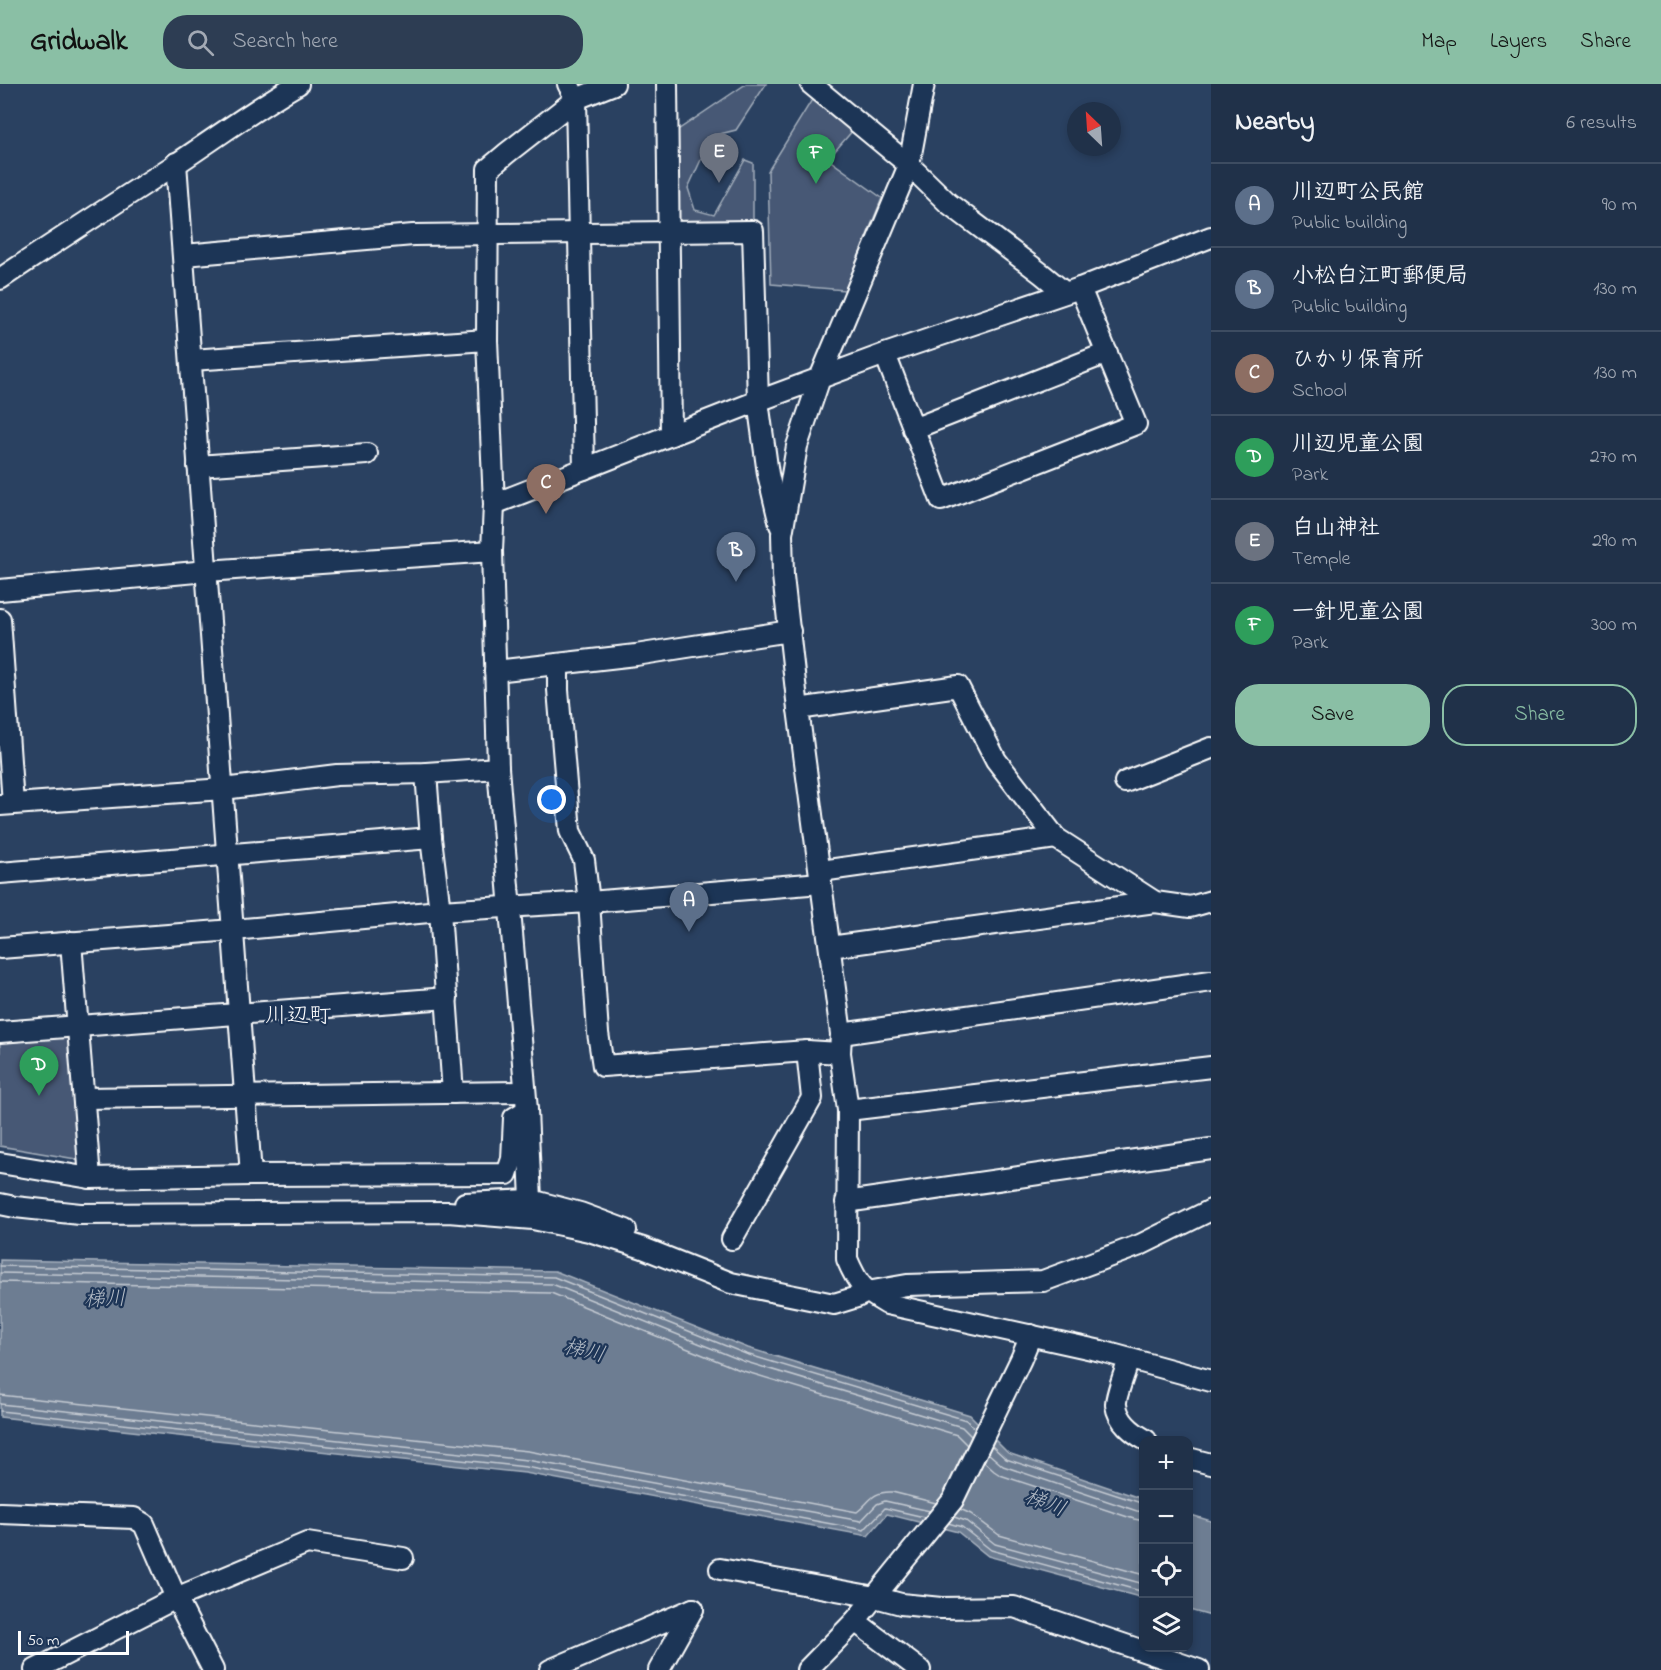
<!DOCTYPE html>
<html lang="en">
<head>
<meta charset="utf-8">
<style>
	:root { --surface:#203149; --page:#2d3d53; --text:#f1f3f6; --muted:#a2a9b4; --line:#3d4c61; --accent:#8abfa5 }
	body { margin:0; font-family:"Indie Flower","Klee One",sans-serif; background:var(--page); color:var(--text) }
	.controls { position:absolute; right:18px; bottom:18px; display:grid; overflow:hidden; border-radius:12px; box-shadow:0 3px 9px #0003 }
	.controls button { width:54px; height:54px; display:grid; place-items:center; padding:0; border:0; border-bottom:2px solid var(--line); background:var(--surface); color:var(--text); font:30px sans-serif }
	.compass { position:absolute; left:1067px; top:18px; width:54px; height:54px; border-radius:50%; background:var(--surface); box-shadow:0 3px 9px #0003; rotate:335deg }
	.scale { position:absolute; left:18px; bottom:15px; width:111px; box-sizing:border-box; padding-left:6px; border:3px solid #fff; border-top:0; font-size:16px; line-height:21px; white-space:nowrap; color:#fff; -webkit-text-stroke:4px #1d3557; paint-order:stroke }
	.you { position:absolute; left:552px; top:716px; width:21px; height:21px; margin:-15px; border:4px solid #fff; border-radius:50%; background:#1a73e8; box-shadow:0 0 0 9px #1a73e833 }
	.badge { display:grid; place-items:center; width:39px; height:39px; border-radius:50%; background:var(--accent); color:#fff; font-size:20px; font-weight:700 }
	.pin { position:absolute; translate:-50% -50px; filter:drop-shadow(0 2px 3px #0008) }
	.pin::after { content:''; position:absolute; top:32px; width:21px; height:18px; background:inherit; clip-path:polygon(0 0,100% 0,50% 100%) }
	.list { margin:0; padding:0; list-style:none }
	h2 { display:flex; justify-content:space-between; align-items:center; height:78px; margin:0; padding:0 24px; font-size:26px }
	h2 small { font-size:20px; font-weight:400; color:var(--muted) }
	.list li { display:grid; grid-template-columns:39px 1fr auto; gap:18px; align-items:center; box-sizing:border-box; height:84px; padding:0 24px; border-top:2px solid var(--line) }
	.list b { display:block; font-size:22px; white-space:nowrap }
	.list p { margin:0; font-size:20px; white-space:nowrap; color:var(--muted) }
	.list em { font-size:20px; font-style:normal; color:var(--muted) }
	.actions { display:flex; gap:12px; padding:18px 24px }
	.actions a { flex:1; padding:14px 0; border:2px solid var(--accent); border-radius:24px; text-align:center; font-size:21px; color:var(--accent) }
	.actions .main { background:var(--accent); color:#111 }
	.icon { flex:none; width:33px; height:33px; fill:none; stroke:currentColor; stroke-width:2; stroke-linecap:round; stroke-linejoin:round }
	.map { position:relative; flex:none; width:1211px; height:1586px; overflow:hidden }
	header { display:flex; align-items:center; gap:36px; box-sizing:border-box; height:84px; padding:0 30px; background:var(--accent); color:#111 }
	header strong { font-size:28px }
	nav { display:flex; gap:33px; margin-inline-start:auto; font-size:21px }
	.search { width:420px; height:54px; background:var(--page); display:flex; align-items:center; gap:15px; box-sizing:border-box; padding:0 21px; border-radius:24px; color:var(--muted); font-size:22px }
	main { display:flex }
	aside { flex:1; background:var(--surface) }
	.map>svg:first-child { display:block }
</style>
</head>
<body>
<header>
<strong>Gridwalk</strong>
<div class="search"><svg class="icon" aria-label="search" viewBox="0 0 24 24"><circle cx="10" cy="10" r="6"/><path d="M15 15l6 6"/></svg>Search here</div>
<nav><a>Map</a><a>Layers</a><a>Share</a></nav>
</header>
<main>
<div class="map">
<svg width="1211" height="1586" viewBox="0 0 1211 1586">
	<rect width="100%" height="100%" fill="#2a4161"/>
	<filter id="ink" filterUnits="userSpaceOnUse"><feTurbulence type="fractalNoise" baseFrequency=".0167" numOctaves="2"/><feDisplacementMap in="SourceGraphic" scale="12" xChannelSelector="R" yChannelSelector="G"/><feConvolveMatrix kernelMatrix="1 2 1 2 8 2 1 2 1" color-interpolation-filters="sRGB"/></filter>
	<g filter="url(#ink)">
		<g fill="#465975" stroke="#a2acba" stroke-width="1.5">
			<path d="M 746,0 L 766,0 L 736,46 L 712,52 L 688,104 L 695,126 L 714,131 L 745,76 L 753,79 L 753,136 L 683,140 L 673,132 L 675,48 Z"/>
			<path d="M 813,14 L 854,45 L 828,75 L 882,114 L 845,206 L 771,200 L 768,87 Z"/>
			<path d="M 66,948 L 73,961 L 82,1076 L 0,1062 L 0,953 Z"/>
		</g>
		<g fill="#6d7d92" stroke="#a7b1be" stroke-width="1.5">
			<path d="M 0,1176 L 555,1187 L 748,1264 L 970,1331 L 1008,1369 L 1143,1415 L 1143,1514 L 988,1472 L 958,1448 L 887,1430 L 868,1452 L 525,1389 L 0,1333 Z"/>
			<path d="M 1188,1430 L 1211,1437 L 1211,1532 L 1189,1526 Z"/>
		</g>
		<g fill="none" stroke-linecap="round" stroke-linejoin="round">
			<g stroke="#c5cbd3" stroke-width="1.5">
				<path d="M 0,1182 L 554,1193 L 746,1270 L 966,1336 L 975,1345"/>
				<path d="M 0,1189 L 552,1200 L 743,1277 L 962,1343 L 971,1352"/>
				<path d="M 0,1198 L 551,1209 L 740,1286 L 957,1351 L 967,1361"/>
				<path d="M 0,1311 L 528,1367 L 857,1428 C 870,1418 872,1407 892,1408 L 936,1419"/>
				<path d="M 0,1320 L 527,1376 L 861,1437 L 877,1420 L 885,1417 L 930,1427"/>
				<path d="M 0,1327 L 526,1383 L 864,1446 L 885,1424 L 924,1433"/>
				<path d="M 992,1362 L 1006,1375 L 1144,1420"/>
				<path d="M 988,1369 L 1003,1382 L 1137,1427 L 1144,1428"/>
				<path d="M 984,1378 L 994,1387 L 1000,1391 L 1134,1435 L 1144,1437"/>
				<path d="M 960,1425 L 971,1430 L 999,1451 L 1144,1491"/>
				<path d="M 954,1433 L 966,1437 L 995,1460 L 1144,1500"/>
				<path d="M 948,1439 L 962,1443 L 991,1466 L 1144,1508"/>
			</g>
			<defs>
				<g id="minor">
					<path d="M 568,0 L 576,15 L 584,385"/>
					<path d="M 667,0 L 671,351"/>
					<path d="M 811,0 L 909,81 L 948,119 L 1042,190 L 1064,208"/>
					<path d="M 924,0 L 909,81 L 820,294 L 797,362 L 782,450 L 783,492 L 798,625 L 841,950 L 840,969 L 848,1026 L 847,1175 C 858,1201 863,1206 887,1220 L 1101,1267 L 1211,1297"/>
					<path d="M 176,79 L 251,1091"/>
					<path d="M 184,171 L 413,151 L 753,147 L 758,317 L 768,390 L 780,441"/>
					<path d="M 0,195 C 58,156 117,118 176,80 C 217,53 256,24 298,0"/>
					<path d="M 885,270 L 941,416 L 1136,340 L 1080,204"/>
					<path d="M 191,276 L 487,256"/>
					<path d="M 913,345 L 1107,269"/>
					<path d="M 198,382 L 367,370"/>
					<path d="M 494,420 L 758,317 L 885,270 L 1080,204 L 1211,153"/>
					<path d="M 0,506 L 207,487 L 492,467"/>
					<path d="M 0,535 L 13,720"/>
					<path d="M 558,580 L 558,606 L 570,747 L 584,776 L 589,818 L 598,949 L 603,982 L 807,967 L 840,969"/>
					<path d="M 495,587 L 636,571 L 790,547"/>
					<path d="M 798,625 L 958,602 L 996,676 L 1056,754 L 1155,818 L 1190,823 L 1211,817"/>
					<path d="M 426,689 L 431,754 L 440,827 L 453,1009"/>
					<path d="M 1125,698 L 1211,664"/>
					<path d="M 0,721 L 223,705 L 337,691 L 426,689 L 498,684"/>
					<path d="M 821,787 L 1056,754"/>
					<path d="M 0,789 L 431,754"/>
					<path d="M 71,858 L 90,1094"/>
					<path d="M 830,863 L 1155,818"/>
					<path d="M 0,864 L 233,846 L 440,827 L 589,818 L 821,799"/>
					<path d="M 0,948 L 447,914"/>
					<path d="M 841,950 L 1211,897"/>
					<path d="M 84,1014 L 525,1008"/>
					<path d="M 848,1026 L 1211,983"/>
					<path d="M 0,1079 L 90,1094 L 251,1091 L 507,1090 L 512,1075 L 514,1034 L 527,1026"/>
					<path d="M 531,1116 L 527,1026 L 498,684 L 492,467 L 494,420 L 487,256 L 488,85 L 507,69 L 576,15 L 614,0"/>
					<path d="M 846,1118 L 1211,1065"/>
					<path d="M 465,1119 L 531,1116 L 580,1129 L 626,1146"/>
					<path d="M 0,1120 L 15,1123 L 80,1130 L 448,1128 L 533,1135 L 589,1147 L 643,1164 L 731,1199 L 834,1220 L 857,1213 L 867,1208 L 907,1201 L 1043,1197 L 1140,1161 L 1211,1126"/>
					<path d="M 732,1155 L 812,1014 L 807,967"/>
					<path d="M 1129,1275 C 1126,1285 1115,1313 1116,1321 C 1118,1337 1133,1349 1146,1356"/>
					<path d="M 1188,1374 L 1211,1380"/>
					<path d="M 0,1429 L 134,1434 L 144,1440 L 176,1514 L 213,1586"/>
					<path d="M 720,1485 L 875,1513 L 901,1520 L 941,1524 L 1014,1523 L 1199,1586"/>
					<path d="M 855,1537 L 920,1586"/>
					<path d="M 35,1586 L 176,1514 L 307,1459 L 403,1474"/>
					<path d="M 550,1586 L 693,1525"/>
					<path d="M 659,1586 L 693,1525"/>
					<path d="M 807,1586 L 855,1537 L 953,1416 L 1021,1275 L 1031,1251"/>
				</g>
			</defs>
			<use href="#minor" stroke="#fff" stroke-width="24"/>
			<use href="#minor" stroke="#1d3557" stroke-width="20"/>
		</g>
	</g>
	<g text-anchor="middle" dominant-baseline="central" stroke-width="4.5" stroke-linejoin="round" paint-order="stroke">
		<g font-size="21" font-style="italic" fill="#b6bec8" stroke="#1d3557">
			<text transform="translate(105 1216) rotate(-2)">梯川</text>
			<text transform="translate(584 1268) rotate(13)">梯川</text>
			<text transform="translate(1045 1420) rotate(21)">梯川</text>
		</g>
		<g font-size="22" fill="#fff" stroke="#1d3557">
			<text x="298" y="933">川辺町</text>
		</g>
	</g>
</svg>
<div class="controls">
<button>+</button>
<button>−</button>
<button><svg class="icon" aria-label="locate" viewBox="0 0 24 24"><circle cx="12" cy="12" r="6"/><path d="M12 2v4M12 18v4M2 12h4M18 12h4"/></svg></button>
<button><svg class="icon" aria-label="layers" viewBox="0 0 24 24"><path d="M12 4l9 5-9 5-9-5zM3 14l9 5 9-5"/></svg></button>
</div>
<svg class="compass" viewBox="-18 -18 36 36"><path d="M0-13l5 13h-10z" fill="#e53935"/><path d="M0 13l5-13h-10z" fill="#a2a9b4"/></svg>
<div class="scale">50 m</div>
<div class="you"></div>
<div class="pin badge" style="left:689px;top:848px;background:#5c6f8a">A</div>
<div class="pin badge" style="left:736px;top:498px;background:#5c6f8a">B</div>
<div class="pin badge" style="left:546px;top:430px;background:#8d6e63">C</div>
<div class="pin badge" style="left:39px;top:1012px;background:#2e9e5b">D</div>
<div class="pin badge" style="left:719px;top:99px;background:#6b7280">E</div>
<div class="pin badge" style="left:816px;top:100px;background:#2e9e5b">F</div>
</div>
<aside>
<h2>Nearby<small>6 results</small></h2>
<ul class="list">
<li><span class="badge" style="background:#5c6f8a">A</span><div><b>川辺町公民館</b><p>Public building</p></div><em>90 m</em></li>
<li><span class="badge" style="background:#5c6f8a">B</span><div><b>小松白江町郵便局</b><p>Public building</p></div><em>130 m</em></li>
<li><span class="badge" style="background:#8d6e63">C</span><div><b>ひかり保育所</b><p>School</p></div><em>130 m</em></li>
<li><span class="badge" style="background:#2e9e5b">D</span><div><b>川辺児童公園</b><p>Park</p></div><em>270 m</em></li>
<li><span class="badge" style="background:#6b7280">E</span><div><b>白山神社</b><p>Temple</p></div><em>290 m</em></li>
<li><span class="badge" style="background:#2e9e5b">F</span><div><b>一針児童公園</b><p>Park</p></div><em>300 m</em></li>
</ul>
<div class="actions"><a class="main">Save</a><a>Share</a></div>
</aside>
</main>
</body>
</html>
